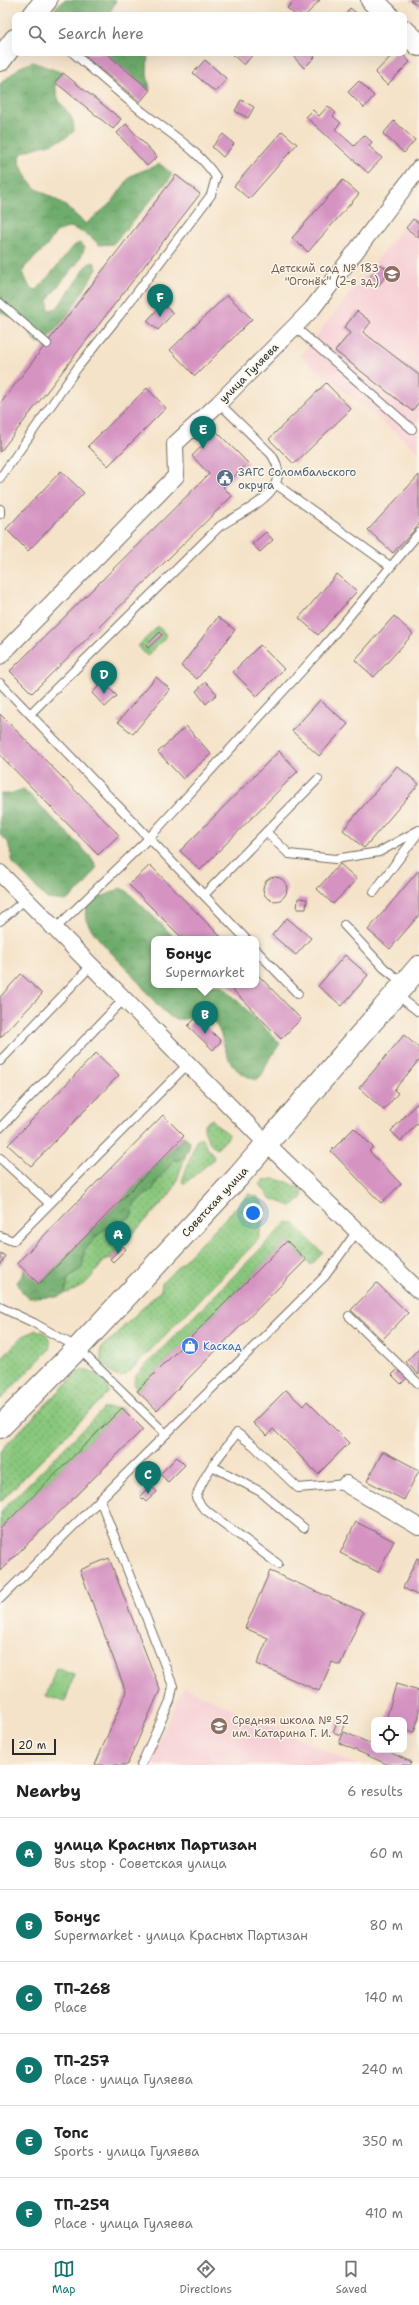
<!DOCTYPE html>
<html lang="en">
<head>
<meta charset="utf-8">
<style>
	:root { --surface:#fff; --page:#f2f2f2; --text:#202124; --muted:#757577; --line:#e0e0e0; --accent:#0f766e }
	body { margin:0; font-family:"Shantell Sans",sans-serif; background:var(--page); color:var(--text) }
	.controls { position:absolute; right:12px; bottom:12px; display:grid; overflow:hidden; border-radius:8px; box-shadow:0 4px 16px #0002 }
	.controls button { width:36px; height:36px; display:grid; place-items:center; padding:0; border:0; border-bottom:1px solid var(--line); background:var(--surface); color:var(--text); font:20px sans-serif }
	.scale { position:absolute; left:12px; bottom:10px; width:44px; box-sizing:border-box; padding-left:4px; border:2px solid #2b2b2b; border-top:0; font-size:11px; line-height:14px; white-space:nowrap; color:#2b2b2b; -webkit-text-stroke:3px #fbf7ec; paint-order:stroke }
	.you { position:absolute; left:253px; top:1213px; width:14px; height:14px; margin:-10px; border:3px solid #fff; border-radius:50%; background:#1a73e8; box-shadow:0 0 0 6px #1a73e833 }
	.badge { display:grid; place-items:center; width:26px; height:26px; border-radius:50%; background:var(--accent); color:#fff; font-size:13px; font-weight:700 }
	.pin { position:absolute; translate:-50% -33px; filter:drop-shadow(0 1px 2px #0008) }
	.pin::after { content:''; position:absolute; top:21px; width:14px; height:12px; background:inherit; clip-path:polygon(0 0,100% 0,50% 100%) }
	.popup { position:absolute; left:151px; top:936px; width:108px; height:52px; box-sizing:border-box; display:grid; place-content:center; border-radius:8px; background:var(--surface); filter:drop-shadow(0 1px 3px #0005); font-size:13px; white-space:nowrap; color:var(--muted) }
	.popup b { font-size:15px; color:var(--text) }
	.popup::after { content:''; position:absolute; left:50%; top:100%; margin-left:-8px; border:8px solid transparent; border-top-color:var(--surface) }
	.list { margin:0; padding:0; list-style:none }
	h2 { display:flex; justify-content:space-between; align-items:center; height:52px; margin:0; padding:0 16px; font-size:17px }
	h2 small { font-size:13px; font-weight:400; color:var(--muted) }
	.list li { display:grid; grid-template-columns:26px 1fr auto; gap:12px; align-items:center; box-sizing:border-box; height:72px; padding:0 16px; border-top:1px solid var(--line) }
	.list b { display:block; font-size:15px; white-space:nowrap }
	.list p { margin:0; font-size:13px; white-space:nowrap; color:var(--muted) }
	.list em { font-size:13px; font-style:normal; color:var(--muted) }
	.icon { flex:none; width:22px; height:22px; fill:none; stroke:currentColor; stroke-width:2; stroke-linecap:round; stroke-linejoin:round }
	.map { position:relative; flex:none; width:419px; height:1765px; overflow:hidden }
	.search { position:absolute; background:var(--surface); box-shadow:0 4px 16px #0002; left:12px; right:12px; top:12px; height:44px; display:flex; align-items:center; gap:10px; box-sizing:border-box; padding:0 14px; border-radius:8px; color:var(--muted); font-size:15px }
	.sheet { height:484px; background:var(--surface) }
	nav { display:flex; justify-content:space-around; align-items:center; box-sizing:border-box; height:56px; border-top:1px solid var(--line); background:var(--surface); font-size:11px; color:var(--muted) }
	nav a { display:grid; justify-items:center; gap:2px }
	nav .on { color:var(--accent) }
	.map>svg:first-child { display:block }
</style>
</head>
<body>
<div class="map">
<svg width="419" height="1765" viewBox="0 0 419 1765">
	<defs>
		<pattern id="grass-dots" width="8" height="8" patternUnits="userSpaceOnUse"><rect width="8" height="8" fill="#89c77d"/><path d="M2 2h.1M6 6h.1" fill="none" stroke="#70a267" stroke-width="1.8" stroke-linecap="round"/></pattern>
		<pattern id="forest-crowns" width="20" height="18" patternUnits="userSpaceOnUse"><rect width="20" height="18" fill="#6eac6c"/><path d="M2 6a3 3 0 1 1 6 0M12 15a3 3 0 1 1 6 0" fill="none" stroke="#5b8c59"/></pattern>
		<pattern id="park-tufts" width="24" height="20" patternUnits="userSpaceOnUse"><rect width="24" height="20" fill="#89c77d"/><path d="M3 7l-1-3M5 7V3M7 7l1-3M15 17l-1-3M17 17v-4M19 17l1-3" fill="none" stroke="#70a267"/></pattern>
	</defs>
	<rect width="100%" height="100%" fill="#fbf7ec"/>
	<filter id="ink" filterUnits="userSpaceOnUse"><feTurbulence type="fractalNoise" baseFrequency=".025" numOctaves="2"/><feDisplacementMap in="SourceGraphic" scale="8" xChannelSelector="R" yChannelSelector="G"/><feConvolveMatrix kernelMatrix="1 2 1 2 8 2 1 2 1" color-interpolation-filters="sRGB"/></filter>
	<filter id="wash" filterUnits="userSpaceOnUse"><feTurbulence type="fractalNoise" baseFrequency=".012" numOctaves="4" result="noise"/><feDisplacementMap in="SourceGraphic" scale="16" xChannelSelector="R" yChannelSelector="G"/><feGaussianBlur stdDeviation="0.9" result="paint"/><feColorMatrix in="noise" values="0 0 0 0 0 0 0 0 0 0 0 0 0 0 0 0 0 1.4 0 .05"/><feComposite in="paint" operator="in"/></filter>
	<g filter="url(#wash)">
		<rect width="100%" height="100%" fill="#f5e3c9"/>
		<g fill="#f7cfd4">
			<path d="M 419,208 L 419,452 L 300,356 Z"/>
			<path d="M 184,1687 L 358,1765 L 148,1765 Z"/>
		</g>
		<g fill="url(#grass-dots)" stroke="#5a7954">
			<path d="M 158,626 L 167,636 L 147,656 L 138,646 Z"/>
			<path d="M 212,1119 L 219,1127 L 229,1134 L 227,1139 L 217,1149 C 209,1145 203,1132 204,1124 Z"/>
			<path d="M 201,1137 L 214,1157 L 213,1160 L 184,1184 L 182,1181 L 196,1141 Z"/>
			<path d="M 186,1155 L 174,1188 L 166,1199 L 109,1259 L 107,1258 C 91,1275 90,1287 63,1294 L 67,1288 L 68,1278 L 82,1268 L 84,1251 L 101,1232 L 131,1217 L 135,1202 L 152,1191 L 157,1181 L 174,1160 L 180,1160 Z"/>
			<path d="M 275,1179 L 288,1182 L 300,1189 L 303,1193 L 301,1200 L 291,1206 L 270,1198 L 260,1184 L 264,1180 Z"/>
			<path d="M 249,1194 L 258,1197 L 266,1208 L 258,1240 L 126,1375 L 120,1377 L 113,1375 L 101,1361 L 101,1347 L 117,1335 L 123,1327 L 161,1290 L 162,1283 Z"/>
			<path d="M 287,1222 L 293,1223 L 323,1253 L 311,1265 L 287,1241 L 137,1391 L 134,1383 L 136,1375 Z"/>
			<path d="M 36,1330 C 48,1331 52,1340 49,1350 L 0,1400 L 0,1359 L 23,1336 Z"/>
			<path d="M 80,1370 C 92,1370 107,1379 109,1392 L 0,1502 L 0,1451 Z"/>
			<path d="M 104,1408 L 122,1408 L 0,1529 L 0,1512 Z"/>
		</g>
		<g fill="url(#forest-crowns)" stroke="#4c6c4c">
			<path d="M 64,0 L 116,0 L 109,15 L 55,15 L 55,8 Z"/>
			<path d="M 106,53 L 148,53 L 147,74 L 150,90 Z"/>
			<path d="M 33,62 L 63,73 L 55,82 C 56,87 56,94 58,98 C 64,112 74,112 74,131 C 58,146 40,144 22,153 L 19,160 L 25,175 L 35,188 L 62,203 L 86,224 L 112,202 L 129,178 L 134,174 L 160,164 L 172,174 L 169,180 L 113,244 L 99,245 L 90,236 L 71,227 L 56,232 L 47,246 L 25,267 L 23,273 L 30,288 L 37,290 L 74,246 L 79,243 L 85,247 L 79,261 L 51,295 L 48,302 L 49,310 L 57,308 L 88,264 L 94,262 L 97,269 C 85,287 58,336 39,343 L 33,339 C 31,333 25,322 18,319 C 11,316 6,317 0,311 L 0,84 L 20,67 Z"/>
			<path d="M 24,789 L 91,857 L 97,867 L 84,886 L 66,901 L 47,899 L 13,863 L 8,842 L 0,835 L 0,794 L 9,794 Z"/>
			<path d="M 120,888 L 127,891 L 176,939 L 154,939 L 154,985 L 222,985 L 280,1043 C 278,1048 275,1051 271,1056 C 265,1065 266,1074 256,1080 C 215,1066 231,1036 211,1020 C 197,1009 187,1025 171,1017 C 158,1009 141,984 130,972 C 117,958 101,944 90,927 C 87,922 84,916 86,910 C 90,898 111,895 120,888 Z"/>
			<path d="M 184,1136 L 190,1141 C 189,1152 185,1160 174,1160 L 157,1181 L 152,1191 L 135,1202 L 131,1217 L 114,1224 L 99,1234 L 84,1251 L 82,1268 L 68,1278 L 65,1293 L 57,1297 L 29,1298 L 23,1293 L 17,1282 L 23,1275 L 24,1269 L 39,1284 Z"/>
		</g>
		<path fill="url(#park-tufts)" stroke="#5a7954" d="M 56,1668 L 74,1675 L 65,1702 L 46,1696 Z"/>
		<g id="blocks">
			<g fill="#d593c2">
				<path d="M 295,0 L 320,0 L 306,15 L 295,15 L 287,8 Z"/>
				<path d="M 410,0 L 419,0 L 419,7 Z"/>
				<path d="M 350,8 L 359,15 L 345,15 Z"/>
				<path d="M 81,53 L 106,53 L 150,90 L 140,102 Z"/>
				<path d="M 231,53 L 254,53 L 244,65 Z"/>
				<path d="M 290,53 L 311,53 L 315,57 L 304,68 Z"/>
				<path d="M 394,53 L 401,53 L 410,62 L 387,85 L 375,73 Z"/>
				<path d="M 205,60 L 227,79 L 215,92 L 193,73 Z"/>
				<path d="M 63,73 L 121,119 L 113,129 L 55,82 Z"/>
				<path d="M 359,81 L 374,96 L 364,108 L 348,92 Z"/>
				<path d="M 241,100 L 254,107 L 248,118 L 235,111 Z"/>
				<path d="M 328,106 L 336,113 L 333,116 L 341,123 L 335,129 L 354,146 L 364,135 L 372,142 L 369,146 L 382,158 L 368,173 L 306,117 L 313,110 L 319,116 Z"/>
				<path d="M 394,121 L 415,140 L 404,153 L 383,134 Z"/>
				<path d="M 126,124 L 157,157 L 147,166 L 117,133 Z"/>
				<path d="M 282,131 L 297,144 L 249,199 L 234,186 Z"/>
				<path d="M 223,134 L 234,144 L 223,157 L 212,147 Z"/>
				<path d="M 176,175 L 200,194 L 0,452 L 0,404 Z"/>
				<path d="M 343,180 L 359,194 L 308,252 L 292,238 Z"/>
				<path d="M 413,219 L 419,223 L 419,238 L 406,228 Z"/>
				<path d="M 380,264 L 390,271 L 378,286 L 369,278 Z"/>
				<path d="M 227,295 L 252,319 L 195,376 L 170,350 Z"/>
				<path d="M 162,304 L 173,313 L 158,330 L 147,321 Z"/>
				<path d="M 357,311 L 371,322 L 363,332 L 419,375 L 419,402 L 412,411 L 335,351 L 350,333 L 344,328 Z"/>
				<path d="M 326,383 L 351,409 L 294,464 L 269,439 Z"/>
				<path d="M 147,388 L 166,408 L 108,466 L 88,446 Z"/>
				<path d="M 216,431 L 248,463 L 223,487 L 232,496 L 32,693 L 10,671 L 209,474 L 192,456 Z"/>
				<path d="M 61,471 L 84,493 L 28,551 L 6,529 Z"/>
				<path d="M 419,475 L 419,525 L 393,553 L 368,530 Z"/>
				<path d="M 266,532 L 273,540 L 260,552 L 252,544 Z"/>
				<path d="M 337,574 L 357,591 L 318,635 L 299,618 Z"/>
				<path d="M 394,616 L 413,634 L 374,677 L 355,660 Z"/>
				<path d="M 218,617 L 235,630 L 197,679 L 181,666 Z"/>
				<path d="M 160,632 L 162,635 L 148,648 L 146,646 Z"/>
				<path d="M 260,645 L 284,669 L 257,696 L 233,672 Z"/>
				<path d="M 156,677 L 170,689 L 133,734 L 118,722 Z"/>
				<path d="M 103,682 L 117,696 L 105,707 L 92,693 Z"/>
				<path d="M 206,682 L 217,694 L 206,704 L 196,691 Z"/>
				<path d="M 320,700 L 348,724 L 319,756 L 292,731 Z"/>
				<path d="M 0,714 L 119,835 L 98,855 L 0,755 Z"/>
				<path d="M 186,726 L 211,754 L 183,779 L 158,752 Z"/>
				<path d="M 279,751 L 298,771 L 200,870 L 180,851 Z"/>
				<path d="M 397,766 L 419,784 L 364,848 L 343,830 Z"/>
				<path d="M 340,864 L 357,879 L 333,904 L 317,889 Z"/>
				<path d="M 150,865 L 210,926 L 223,939 L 183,939 L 129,885 Z"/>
				<path d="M 419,870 L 419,915 L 390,949 L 368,930 Z"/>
				<circle cx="275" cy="889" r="12"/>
				<path d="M 298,898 L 307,899 L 306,909 L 297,909 Z"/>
				<path d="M 287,918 L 311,938 L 296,955 L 272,935 Z"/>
				<path d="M 345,955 L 368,975 L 342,1006 L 318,986 Z"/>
				<path d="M 256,973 L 301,1019 L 281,1039 L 228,985 L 256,985 Z"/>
				<path d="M 21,974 L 42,994 L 0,1038 L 0,997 Z"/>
				<path d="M 197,1017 L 221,1041 L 213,1050 L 188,1026 Z"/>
				<path d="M 404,1035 L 419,1048 L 419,1060 L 394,1090 L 398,1093 L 384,1110 L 359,1088 Z"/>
				<path d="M 96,1053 L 119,1075 L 31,1166 L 8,1145 Z"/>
				<path d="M 419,1101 L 419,1121 L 401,1141 L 391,1131 Z"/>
				<path d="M 163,1115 L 184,1136 L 39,1284 L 17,1263 Z"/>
				<path d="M 354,1128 L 373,1147 L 369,1151 L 401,1184 L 381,1203 L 331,1151 Z"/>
				<path d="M 287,1241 L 306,1260 L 157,1410 L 137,1391 Z"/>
				<path d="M 123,1246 L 126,1249 L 113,1262 L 110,1259 Z"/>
				<path d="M 0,1253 L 5,1256 L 0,1266 Z"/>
				<path d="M 377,1283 L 408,1313 L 382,1340 L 351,1310 Z"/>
				<path d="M 419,1348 L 419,1375 L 406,1362 Z"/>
				<path d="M 399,1368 L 408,1377 L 401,1384 L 392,1375 Z"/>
				<path d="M 286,1390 L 303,1406 L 307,1401 L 349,1443 L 318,1474 L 273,1429 L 267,1436 L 253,1423 Z"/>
				<path d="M 122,1408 L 143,1429 L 0,1571 L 0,1529 Z"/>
				<path d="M 383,1451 L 419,1470 L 404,1500 L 367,1481 Z"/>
				<path d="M 177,1457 L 185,1465 L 168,1482 L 160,1474 Z"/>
				<path d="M 151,1485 L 157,1492 L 146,1502 L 140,1496 Z"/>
				<path d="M 356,1522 L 394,1541 L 378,1572 L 340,1553 Z"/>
				<path d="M 109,1558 L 160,1690 L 127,1765 L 95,1765 L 126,1692 L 80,1570 Z"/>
				<path d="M 417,1558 L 419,1559 L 419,1596 L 403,1588 Z"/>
				<path d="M 270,1571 L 363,1612 L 340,1665 L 332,1662 L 319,1691 L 257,1664 L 268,1638 L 245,1628 Z"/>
				<path d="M 396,1684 L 419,1691 L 419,1716 L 414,1732 L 404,1729 L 404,1720 L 386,1720 Z"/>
				<path d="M 338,1720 L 345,1723 L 340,1735 L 333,1732 Z"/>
				<path d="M 344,1732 L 374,1745 L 374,1750 L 385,1750 L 411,1762 L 410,1765 L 389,1765 L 339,1743 Z"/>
			</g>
		</g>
	</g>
	<g filter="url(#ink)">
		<use href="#blocks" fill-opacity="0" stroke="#726b62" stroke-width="1"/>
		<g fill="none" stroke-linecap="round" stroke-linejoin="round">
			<defs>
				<g id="service">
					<path d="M 0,303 L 47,344"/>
					<path d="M 295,327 L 412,429"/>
					<path d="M 0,478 L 78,367 L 119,316 L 211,195 L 216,177 C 199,151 172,135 148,116 C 122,96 98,74 73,53"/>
					<path d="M 277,485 L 390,566"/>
					<path d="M 0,509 L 0,514"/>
					<path d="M 0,683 L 246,939"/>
					<path d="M 30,714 L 220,526 C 244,511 297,490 271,454 L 219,403"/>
					<path d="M 266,832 L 289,854 L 335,859 L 379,852 L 419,830"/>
					<path d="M 374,892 L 419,832"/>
					<path d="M 204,895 L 318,779"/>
					<path d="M 0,921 L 26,899"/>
					<path d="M 344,925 L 384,968 L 404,984"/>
					<path d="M 55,929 L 149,838 L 320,651 L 419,533"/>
					<path d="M 256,950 L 298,994"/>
					<path d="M 397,995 L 419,1012"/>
					<path d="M 0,1061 L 91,966"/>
					<path d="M 0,1128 L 124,999"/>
					<path d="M 0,1158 L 49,1203"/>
					<path d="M 0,1236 L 13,1241 L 188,1064"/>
					<path d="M 0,1307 L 34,1323 L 78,1348 L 166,1434"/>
					<path d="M 349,1316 L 419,1384"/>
					<path d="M 212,1466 L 261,1492 L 304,1528"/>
					<path d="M 100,1500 L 173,1686 L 170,1701 L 141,1765"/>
					<path d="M 278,1564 L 203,1508 L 196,1498 C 204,1473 221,1454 237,1433 L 253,1445 L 298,1488 L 346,1484"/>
					<path d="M 0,1599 L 325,1276 L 357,1231"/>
				</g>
				<g id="minor">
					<path d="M 0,656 L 176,476 L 175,444 L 219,403 L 312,309 L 419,168"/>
					<path d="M 0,873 L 266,1143 L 419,1291"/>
					<path d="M 346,1484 L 419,1527"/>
				</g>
				<g id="secondary">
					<path d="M 372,0 L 387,15"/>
					<path d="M 34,15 L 46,0"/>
					<path d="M 404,31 L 419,45"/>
					<path d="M 0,60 L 15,40"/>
				</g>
				<path id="primary" d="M 0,1427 L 78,1348 L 238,1177 L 419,967"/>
			</defs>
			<use href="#service" stroke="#726b62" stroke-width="10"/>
			<use href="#minor" stroke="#726b62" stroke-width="18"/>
			<use href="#secondary" stroke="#726b62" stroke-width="24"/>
			<use href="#primary" stroke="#726b62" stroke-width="24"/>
			<use href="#service" stroke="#fff" stroke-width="8"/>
			<use href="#minor" stroke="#fff" stroke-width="16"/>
			<use href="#secondary" stroke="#fff" stroke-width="22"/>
			<use href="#primary" stroke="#fff" stroke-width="22"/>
		</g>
	</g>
	<defs>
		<symbol id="school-disc" viewBox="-11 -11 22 22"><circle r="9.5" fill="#8d6e63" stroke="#fbf7ec"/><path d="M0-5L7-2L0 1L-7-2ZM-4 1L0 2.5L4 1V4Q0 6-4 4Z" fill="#fff"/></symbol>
		<symbol id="civic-disc" viewBox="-11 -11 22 22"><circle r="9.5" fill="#5c6f8a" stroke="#fbf7ec"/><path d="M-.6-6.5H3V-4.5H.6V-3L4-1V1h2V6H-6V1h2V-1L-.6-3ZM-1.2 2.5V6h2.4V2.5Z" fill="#fff"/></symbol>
		<symbol id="shop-disc" viewBox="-11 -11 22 22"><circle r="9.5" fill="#3f7fe0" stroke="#fbf7ec"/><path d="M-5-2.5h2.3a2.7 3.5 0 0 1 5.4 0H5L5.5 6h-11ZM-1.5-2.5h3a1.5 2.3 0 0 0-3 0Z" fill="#fff"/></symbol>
	</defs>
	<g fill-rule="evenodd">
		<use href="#school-disc" x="382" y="264" width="20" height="20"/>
		<use href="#civic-disc" x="215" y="468" width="20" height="20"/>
		<use href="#shop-disc" x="180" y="1336" width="20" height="20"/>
		<use href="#school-disc" x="209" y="1716" width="20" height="20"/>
	</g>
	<g text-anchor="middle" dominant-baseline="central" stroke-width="3" stroke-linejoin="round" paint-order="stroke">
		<g font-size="11" fill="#785e54" stroke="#fbf7ec" text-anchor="end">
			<text x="379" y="268">Детский сад № 183<tspan x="379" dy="13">"Огонёк" (2-е зд.)</tspan></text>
			<text x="232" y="1720" text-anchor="start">Средняя школа № 52<tspan x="232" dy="13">им. Катарина Г. И.</tspan></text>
		</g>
		<g font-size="11" fill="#2b2b2b" stroke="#fbf7ec">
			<text transform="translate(249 373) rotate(-45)">улица Гуляева</text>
			<text transform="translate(215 1202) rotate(-47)">Советская улица</text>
		</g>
		<g font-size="11" fill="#4e5e75" stroke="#fbf7ec" text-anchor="start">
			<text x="238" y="472">ЗАГС Соломбальского<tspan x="238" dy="13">округа</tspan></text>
		</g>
		<g font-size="11" fill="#366cbe" stroke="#fbf7ec" text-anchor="start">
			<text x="203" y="1346">Каскад</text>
		</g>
	</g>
</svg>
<div class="controls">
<button><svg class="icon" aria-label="locate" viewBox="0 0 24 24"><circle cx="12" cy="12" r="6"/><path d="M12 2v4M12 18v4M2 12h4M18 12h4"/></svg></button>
</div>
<div class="scale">20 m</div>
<div class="you"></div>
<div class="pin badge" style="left:118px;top:1254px">A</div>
<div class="pin badge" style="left:205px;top:1034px">B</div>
<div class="popup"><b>Бонус</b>Supermarket</div>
<div class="pin badge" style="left:148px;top:1494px">C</div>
<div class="pin badge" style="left:104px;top:694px">D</div>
<div class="pin badge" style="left:203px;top:449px">E</div>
<div class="pin badge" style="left:160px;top:317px">F</div>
<div class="search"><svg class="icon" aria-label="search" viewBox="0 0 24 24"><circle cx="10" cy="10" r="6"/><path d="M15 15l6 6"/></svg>Search here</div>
</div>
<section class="sheet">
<h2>Nearby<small>6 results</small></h2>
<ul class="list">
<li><span class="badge">A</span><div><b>улица Красных Партизан</b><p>Bus stop · Советская улица</p></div><em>60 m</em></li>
<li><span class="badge">B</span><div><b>Бонус</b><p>Supermarket · улица Красных Партизан</p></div><em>80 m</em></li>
<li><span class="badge">C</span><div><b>ТП-268</b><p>Place</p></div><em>140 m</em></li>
<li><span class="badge">D</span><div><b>ТП-257</b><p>Place · улица Гуляева</p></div><em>240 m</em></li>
<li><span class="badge">E</span><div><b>Топс</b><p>Sports · улица Гуляева</p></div><em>350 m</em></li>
<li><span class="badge">F</span><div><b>ТП-259</b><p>Place · улица Гуляева</p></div><em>410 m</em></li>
</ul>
</section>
<nav>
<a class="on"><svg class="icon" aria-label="map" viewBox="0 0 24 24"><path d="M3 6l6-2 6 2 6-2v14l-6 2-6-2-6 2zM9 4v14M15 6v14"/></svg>Map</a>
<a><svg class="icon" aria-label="directions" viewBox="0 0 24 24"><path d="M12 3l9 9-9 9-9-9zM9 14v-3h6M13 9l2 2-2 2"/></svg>Directions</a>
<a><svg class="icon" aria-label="saved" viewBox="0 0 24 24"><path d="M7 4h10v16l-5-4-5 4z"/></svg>Saved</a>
</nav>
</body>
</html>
